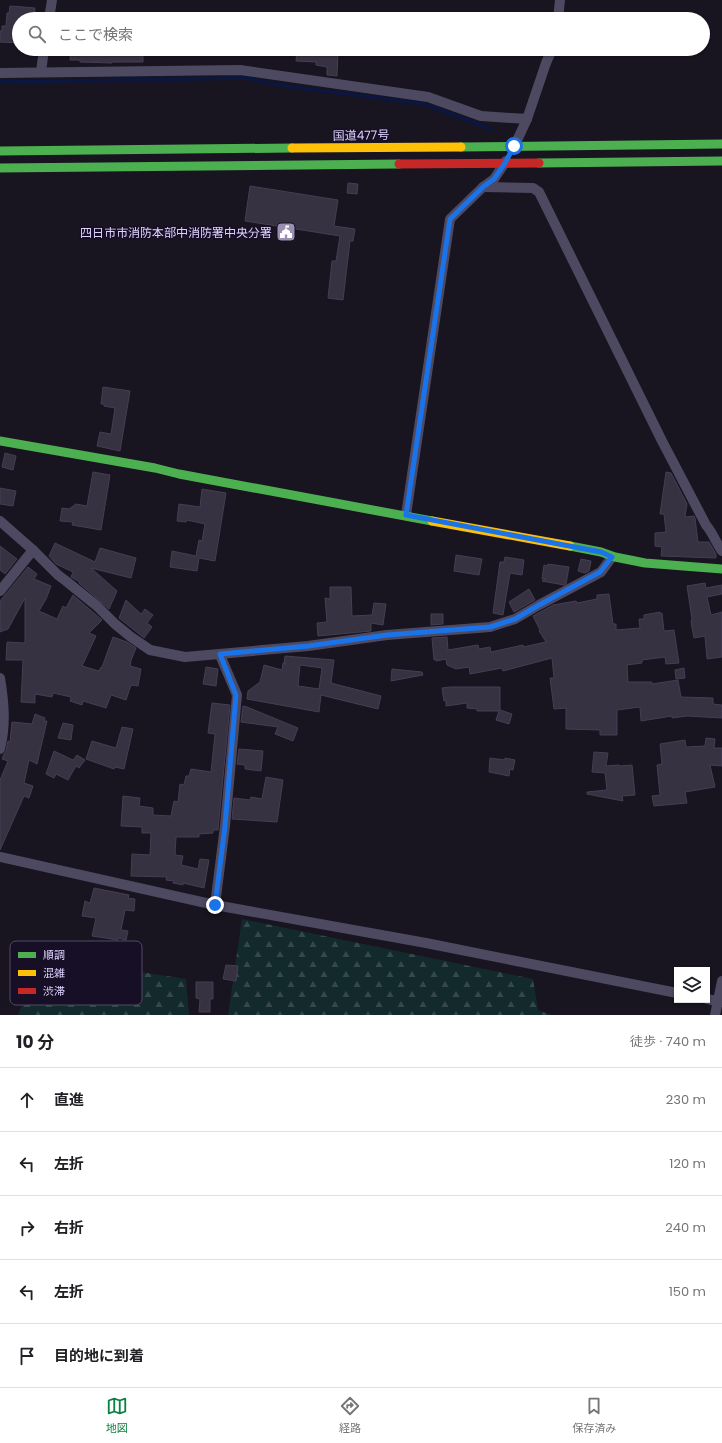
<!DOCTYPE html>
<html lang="ja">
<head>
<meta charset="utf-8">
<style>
	:root { --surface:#fff; --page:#f2f2f2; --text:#202124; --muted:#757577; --line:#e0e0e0; --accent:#0b8043 }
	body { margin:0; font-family:Poppins,"Noto Sans JP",sans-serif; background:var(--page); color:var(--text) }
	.controls { position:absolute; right:12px; bottom:12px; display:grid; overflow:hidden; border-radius:0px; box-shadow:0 1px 3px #0004 }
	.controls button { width:36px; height:36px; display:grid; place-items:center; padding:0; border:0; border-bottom:1px solid var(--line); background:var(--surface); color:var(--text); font:20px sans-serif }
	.stop { position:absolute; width:12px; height:12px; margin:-9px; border:3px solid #1a73e8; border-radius:50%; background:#fff }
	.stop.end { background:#1a73e8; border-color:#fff; box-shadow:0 1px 4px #0008 }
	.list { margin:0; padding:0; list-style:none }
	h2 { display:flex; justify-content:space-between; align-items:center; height:52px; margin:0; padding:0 16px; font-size:17px }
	h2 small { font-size:13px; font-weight:400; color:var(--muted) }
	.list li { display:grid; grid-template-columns:26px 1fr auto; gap:12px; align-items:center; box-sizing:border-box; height:64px; padding:0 16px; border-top:1px solid var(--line) }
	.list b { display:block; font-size:15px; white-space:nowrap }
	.list em { font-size:13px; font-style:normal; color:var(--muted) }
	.icon { flex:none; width:22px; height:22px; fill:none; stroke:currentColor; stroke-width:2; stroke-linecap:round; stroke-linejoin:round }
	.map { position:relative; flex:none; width:722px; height:1015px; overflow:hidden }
	.search { position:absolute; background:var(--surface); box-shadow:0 1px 3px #0004; left:12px; right:12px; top:12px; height:44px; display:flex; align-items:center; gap:10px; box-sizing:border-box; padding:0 14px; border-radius:22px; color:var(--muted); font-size:15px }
	.sheet { height:372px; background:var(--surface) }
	nav { display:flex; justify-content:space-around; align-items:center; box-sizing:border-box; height:56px; border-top:1px solid var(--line); background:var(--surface); font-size:11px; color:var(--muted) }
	nav a { display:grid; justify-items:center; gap:2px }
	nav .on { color:var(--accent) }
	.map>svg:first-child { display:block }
</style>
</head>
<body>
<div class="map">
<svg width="722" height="1015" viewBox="0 0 722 1015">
	<defs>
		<pattern id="forest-firs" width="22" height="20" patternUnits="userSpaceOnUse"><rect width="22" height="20" fill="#132a2d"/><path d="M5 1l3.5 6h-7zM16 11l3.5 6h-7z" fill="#35484c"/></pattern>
	</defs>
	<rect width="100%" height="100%" fill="#181420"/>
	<g fill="url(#forest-firs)">
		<path d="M 242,919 L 533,979 L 538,1010 L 552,1015 L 228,1015 Z"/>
		<path d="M 89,964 L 186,979 L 189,1015 L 18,1015 L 34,975 Z"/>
	</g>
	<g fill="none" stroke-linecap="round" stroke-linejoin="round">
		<path stroke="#0b1740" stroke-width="3.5" d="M 0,82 L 246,78 L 285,86 L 424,104 L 491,129"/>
	</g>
	<g fill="#373242" stroke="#453e54" fill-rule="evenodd">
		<path d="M 10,6 L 35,8 L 34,19 L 19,19 L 19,43 L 0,42 L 0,31 L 2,31 L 2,26 L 6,26 L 7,13 L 9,13 Z"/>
		<path d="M 71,49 L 143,49 L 143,62 L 112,62 L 112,63 L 80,62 L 80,60 L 70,60 Z"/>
		<path d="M 297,49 L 326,49 L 331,50 L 331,51 L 338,52 L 337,76 L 327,75 L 327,67 L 316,65 L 316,62 L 296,61 Z"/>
		<path d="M 348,183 L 358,184 L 357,194 L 347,193 Z"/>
		<path d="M 250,186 L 338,200 L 334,226 L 355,229 L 353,241 L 350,241 L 343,300 L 328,298 L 332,261 L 336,261 L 340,236 L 245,221 Z"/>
		<path d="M 103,387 L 130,391 L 120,451 L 97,446 L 100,432 L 111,434 L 115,408 L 104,406 L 104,404 L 101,404 Z"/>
		<path d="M 5,453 L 16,456 L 13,470 L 2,467 Z"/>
		<path d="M 93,472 L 110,475 L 101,530 L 72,525 L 73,522 L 60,521 L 62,508 L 69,509 L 76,504 L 87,506 Z"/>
		<path d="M 666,472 L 671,473 L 687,504 L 685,517 L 694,516 L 695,518 L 698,542 L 709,542 L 716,554 L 716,558 L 661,556 L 662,547 L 655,546 L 655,533 L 666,532 L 664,514 L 660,514 Z"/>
		<path d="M 0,488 L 16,491 L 13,506 L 0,504 Z"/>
		<path d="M 202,489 L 226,493 L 215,561 L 199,558 L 197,571 L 170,567 L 172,551 L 196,556 L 199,540 L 202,541 L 205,524 L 187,520 L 186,522 L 177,521 L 179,504 L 200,507 Z"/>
		<path d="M 55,543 L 95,562 L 100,548 L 136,558 L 131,578 L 91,568 L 117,591 L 109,609 L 79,583 L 80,582 L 71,577 L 73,572 L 56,564 L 49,556 Z"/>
		<path d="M 0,546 L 17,559 L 5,574 L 0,570 Z"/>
		<path d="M 456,555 L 482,559 L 479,575 L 454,571 Z"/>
		<path d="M 505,557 L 524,560 L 522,575 L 510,573 L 503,615 L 493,613 L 500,562 L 504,562 Z"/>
		<path d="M 581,559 L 591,561 L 589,571 L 585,573 L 578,571 Z"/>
		<path d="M 548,564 L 569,567 L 566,584 L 564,585 L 542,581 L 546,579 L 542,579 L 544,565 L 547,566 Z"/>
		<path d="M 28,567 L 37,574 L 34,579 L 51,586 L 46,599 L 39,611 L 57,619 L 63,606 L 66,608 L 73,595 L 102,620 L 89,633 L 96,636 L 82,666 L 99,671 L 101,667 L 102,667 L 113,637 L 127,642 L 136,648 L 130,663 L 131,663 L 130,666 L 141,669 L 138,686 L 131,685 L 126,700 L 111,695 L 106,708 L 83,701 L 82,705 L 70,701 L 71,697 L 53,693 L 52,697 L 35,694 L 35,703 L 21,702 L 23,660 L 6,660 L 7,642 L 25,643 L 25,598 L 8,629 L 0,632 L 0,601 Z"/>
		<path d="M 705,583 L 706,588 L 722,585 L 722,594 L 707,597 L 711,615 L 722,612 L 722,657 L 707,659 L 705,636 L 694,638 L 691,622 L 692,619 L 687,586 Z"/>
		<path d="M 330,587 L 351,587 L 352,616 L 372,615 L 374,603 L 386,604 L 383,625 L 371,623 L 371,631 L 318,636 L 317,623 L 327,622 L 325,598 L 330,599 Z"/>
		<path d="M 529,589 L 535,600 L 514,612 L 509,602 Z"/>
		<path d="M 609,594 L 613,624 L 616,624 L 616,630 L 640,628 L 639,619 L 644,619 L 644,615 L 660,612 L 660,614 L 662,613 L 664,631 L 674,630 L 679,663 L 666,664 L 665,657 L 642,660 L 642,663 L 627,665 L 628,682 L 652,682 L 652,684 L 678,680 L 681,697 L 713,698 L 713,704 L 722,705 L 722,718 L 687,716 L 672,718 L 672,716 L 641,721 L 640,707 L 617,710 L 617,735 L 600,735 L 600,730 L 566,729 L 566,708 L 554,709 L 550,678 L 554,678 L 552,658 L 503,671 L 502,668 L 470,674 L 469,667 L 456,669 L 447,665 L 446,659 L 436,661 L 436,659 L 434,660 L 432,638 L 447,637 L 448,650 L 478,645 L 479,649 L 490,647 L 491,652 L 523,645 L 523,647 L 546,642 L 539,631 L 540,630 L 533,616 L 553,605 L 576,601 L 577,603 L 597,599 L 597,595 Z"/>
		<path d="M 126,600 L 141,614 L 145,609 L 153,615 L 147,623 L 152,627 L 144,638 L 119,618 Z"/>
		<path d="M 431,614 L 443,614 L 443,624 L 431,625 Z"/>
		<path d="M 285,656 L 334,660 L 331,683 L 381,696 L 378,709 L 321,695 L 319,712 L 247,699 L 248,691 L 260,682 L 264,665 L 282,670 L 283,663 L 286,664 L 284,663 ZM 300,665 L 322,668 L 319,689 L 298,686 Z"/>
		<path d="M 206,667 L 218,669 L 216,686 L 203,684 Z"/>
		<path d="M 684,668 L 685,678 L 676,679 L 675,670 Z"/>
		<path d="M 392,669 L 422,672 L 423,675 L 391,681 Z"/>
		<path d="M 450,687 L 500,687 L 500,710 L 512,714 L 509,724 L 496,720 L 499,711 L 477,711 L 477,709 L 467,708 L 467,703 L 446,706 L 446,700 L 444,701 L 442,688 Z"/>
		<path d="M 212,703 L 230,705 L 218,830 L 213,830 L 213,833 L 199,834 L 199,837 L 176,837 L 175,855 L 183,856 L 181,865 L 198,869 L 200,859 L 209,860 L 204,888 L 183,883 L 183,885 L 173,883 L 174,881 L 166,880 L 167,877 L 131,876 L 132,854 L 150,855 L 151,833 L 142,833 L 142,827 L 121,826 L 123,796 L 140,798 L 139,806 L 153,808 L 153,815 L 171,816 L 174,801 L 178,802 L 180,784 L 184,785 L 186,776 L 189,776 L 191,769 L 211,772 L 215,734 L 208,733 Z"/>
		<path d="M 243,706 L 247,707 L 298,728 L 293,741 L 275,734 L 278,727 L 241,722 Z"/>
		<path d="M 35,714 L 45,718 L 44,721 L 47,721 L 37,764 L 29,760 L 24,783 L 33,786 L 29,798 L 24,796 L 0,850 L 0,780 L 8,761 L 2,759 L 4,754 L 6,751 L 8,741 L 10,742 L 12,722 L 32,724 Z"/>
		<path d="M 63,723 L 73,725 L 71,740 L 58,738 Z"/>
		<path d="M 122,727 L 133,729 L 124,769 L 115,767 L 114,769 L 86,759 L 92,741 L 116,748 Z"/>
		<path d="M 706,738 L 715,739 L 714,748 L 722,748 L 722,766 L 710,765 L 715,787 L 685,792 L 687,803 L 654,806 L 652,796 L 660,795 L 657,765 L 662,764 L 660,744 L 685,740 L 686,747 L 705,746 Z"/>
		<path d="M 239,749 L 263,751 L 261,771 L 245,769 L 245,765 L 237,764 Z"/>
		<path d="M 54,751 L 73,760 L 77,755 L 85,760 L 79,768 L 76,766 L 68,780 L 56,774 L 54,778 L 46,774 Z"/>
		<path d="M 594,752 L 608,753 L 606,766 L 619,765 L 620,766 L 632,765 L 635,795 L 622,796 L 623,801 L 587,794 L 587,792 L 607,790 L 605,773 L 592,772 Z"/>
		<path d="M 490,758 L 505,760 L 505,758 L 515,760 L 513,770 L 510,769 L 509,776 L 489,772 Z"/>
		<path d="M 266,777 L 283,780 L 277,822 L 232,819 L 234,798 L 250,800 L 251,797 L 262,799 Z"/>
		<path d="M 94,888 L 129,895 L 128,898 L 135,899 L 134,911 L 125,910 L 121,930 L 128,931 L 126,940 L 118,938 L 118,940 L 92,936 L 96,918 L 82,916 L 85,901 L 90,903 Z"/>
		<path d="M 226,965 L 238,966 L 236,981 L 223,979 Z"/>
		<path d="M 196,982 L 213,982 L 213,999 L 210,999 L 210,1012 L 199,1012 L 200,999 L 196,998 Z"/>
	</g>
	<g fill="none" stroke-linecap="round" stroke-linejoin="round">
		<g stroke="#4d4961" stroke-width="10">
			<path d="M 49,19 L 52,0"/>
			<path d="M 558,19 L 560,0"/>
			<path d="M 41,72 L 44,49"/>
			<path d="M 0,73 L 240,70 L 428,97 L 481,116 L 527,119"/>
			<path d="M 514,147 L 527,119 L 546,63 L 552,49"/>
			<path d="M 483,187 L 533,188 L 539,192 L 662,441 L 706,525 C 713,533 716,543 722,551"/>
			<path d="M 406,515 L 450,219 L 483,187 L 494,179 L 506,161"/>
			<path d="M 0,521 L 33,550 L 58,575 L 66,581 L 97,606 L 115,624 L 131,637 L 150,650 L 185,657 L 308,646 L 387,635 L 490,627 L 515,619 L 539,605 L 601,572 L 612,557"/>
			<path d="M 0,591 L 33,550"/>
			<path d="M 0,678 C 4,702 6,725 0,749"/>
			<path d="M 0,857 L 215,905 L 426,943 L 677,993"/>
			<path d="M 215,905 L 225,826 L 237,695 L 220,655"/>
			<path d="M 707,999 L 722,1002"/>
			<path d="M 715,1015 L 722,981"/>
		</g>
		<g stroke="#4caf50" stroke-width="9">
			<path d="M 461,147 L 722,144"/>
			<path d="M 0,151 L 292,148"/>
			<path d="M 539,163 L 722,161"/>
			<path d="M 0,168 L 399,164"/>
			<path d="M 0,441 L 155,468 L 179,474 L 432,521"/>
			<path d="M 570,546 L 601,552 L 615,557 L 645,563 L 722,569"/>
		</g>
		<g stroke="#ffc107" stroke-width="9">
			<path d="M 292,148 L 461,147"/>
			<path d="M 432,521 L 570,546"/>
		</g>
		<path stroke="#c62828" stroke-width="9" d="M 399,164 L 539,163"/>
	</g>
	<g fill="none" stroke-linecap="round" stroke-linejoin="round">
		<path stroke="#1a73e8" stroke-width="5" d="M 215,905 L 225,826 L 236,695 L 220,654 L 308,646 L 387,635 L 490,627 L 515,619 L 539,605 L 600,572 L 612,557 L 601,552 L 406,515 L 450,219 L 483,187 L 494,179 L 505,163 L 514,146"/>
	</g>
	<defs>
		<symbol id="civic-square" viewBox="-11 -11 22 22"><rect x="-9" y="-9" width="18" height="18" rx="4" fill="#9990b1" stroke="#160f25"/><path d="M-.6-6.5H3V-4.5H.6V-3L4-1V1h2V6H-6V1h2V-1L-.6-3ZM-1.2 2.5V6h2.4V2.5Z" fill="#fff"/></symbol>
	</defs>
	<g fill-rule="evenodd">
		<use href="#civic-square" x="275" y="221" width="22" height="22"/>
	</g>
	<g text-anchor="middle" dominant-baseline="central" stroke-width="3" stroke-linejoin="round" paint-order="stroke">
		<g font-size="12" fill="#ded3ff" stroke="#160f25">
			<text transform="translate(361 135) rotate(-1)">国道477号</text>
		</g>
		<g font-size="12" fill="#ded3ff" stroke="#160f25" text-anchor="end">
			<text x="272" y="232">四日市市消防本部中消防署中央分署</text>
		</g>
	</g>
	<rect x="10" y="941" width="132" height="64" rx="6" fill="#160f25" stroke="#524a66" stroke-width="1"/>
	<rect x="18" y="952" width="18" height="6" fill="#4caf50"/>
	<rect x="18" y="970" width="18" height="6" fill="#ffc107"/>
	<rect x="18" y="988" width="18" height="6" fill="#c62828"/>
	<g font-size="11" fill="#ded3ff">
		<text x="43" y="959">順調</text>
		<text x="43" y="977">混雑</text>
		<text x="43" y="995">渋滞</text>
	</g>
</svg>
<div class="controls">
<button><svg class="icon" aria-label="layers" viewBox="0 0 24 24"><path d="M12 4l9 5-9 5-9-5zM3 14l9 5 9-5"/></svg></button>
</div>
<div class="stop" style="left:514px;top:146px"></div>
<div class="stop end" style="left:215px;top:905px"></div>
<div class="search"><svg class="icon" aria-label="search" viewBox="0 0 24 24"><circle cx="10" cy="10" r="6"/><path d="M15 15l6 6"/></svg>ここで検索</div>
</div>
<section class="sheet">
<h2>10 分<small>徒歩 · 740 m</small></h2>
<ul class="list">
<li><svg class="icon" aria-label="ahead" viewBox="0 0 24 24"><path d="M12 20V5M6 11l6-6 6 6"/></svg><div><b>直進</b></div><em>230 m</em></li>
<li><svg class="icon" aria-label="left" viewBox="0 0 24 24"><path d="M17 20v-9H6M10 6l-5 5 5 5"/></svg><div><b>左折</b></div><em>120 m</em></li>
<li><svg class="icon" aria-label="right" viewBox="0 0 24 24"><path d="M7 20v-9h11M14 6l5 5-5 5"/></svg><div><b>右折</b></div><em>240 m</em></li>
<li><svg class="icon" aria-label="left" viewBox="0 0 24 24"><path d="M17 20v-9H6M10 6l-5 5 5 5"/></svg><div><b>左折</b></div><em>150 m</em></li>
<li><svg class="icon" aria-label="arrive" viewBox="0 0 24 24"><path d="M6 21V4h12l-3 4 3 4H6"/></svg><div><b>目的地に到着</b></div></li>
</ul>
</section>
<nav>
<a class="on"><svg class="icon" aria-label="map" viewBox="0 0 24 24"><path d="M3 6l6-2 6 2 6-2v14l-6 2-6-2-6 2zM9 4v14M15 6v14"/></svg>地図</a>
<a><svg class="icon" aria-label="directions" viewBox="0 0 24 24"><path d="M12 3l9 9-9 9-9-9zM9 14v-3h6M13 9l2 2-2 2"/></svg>経路</a>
<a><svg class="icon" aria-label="saved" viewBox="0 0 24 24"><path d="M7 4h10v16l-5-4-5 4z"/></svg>保存済み</a>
</nav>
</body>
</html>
